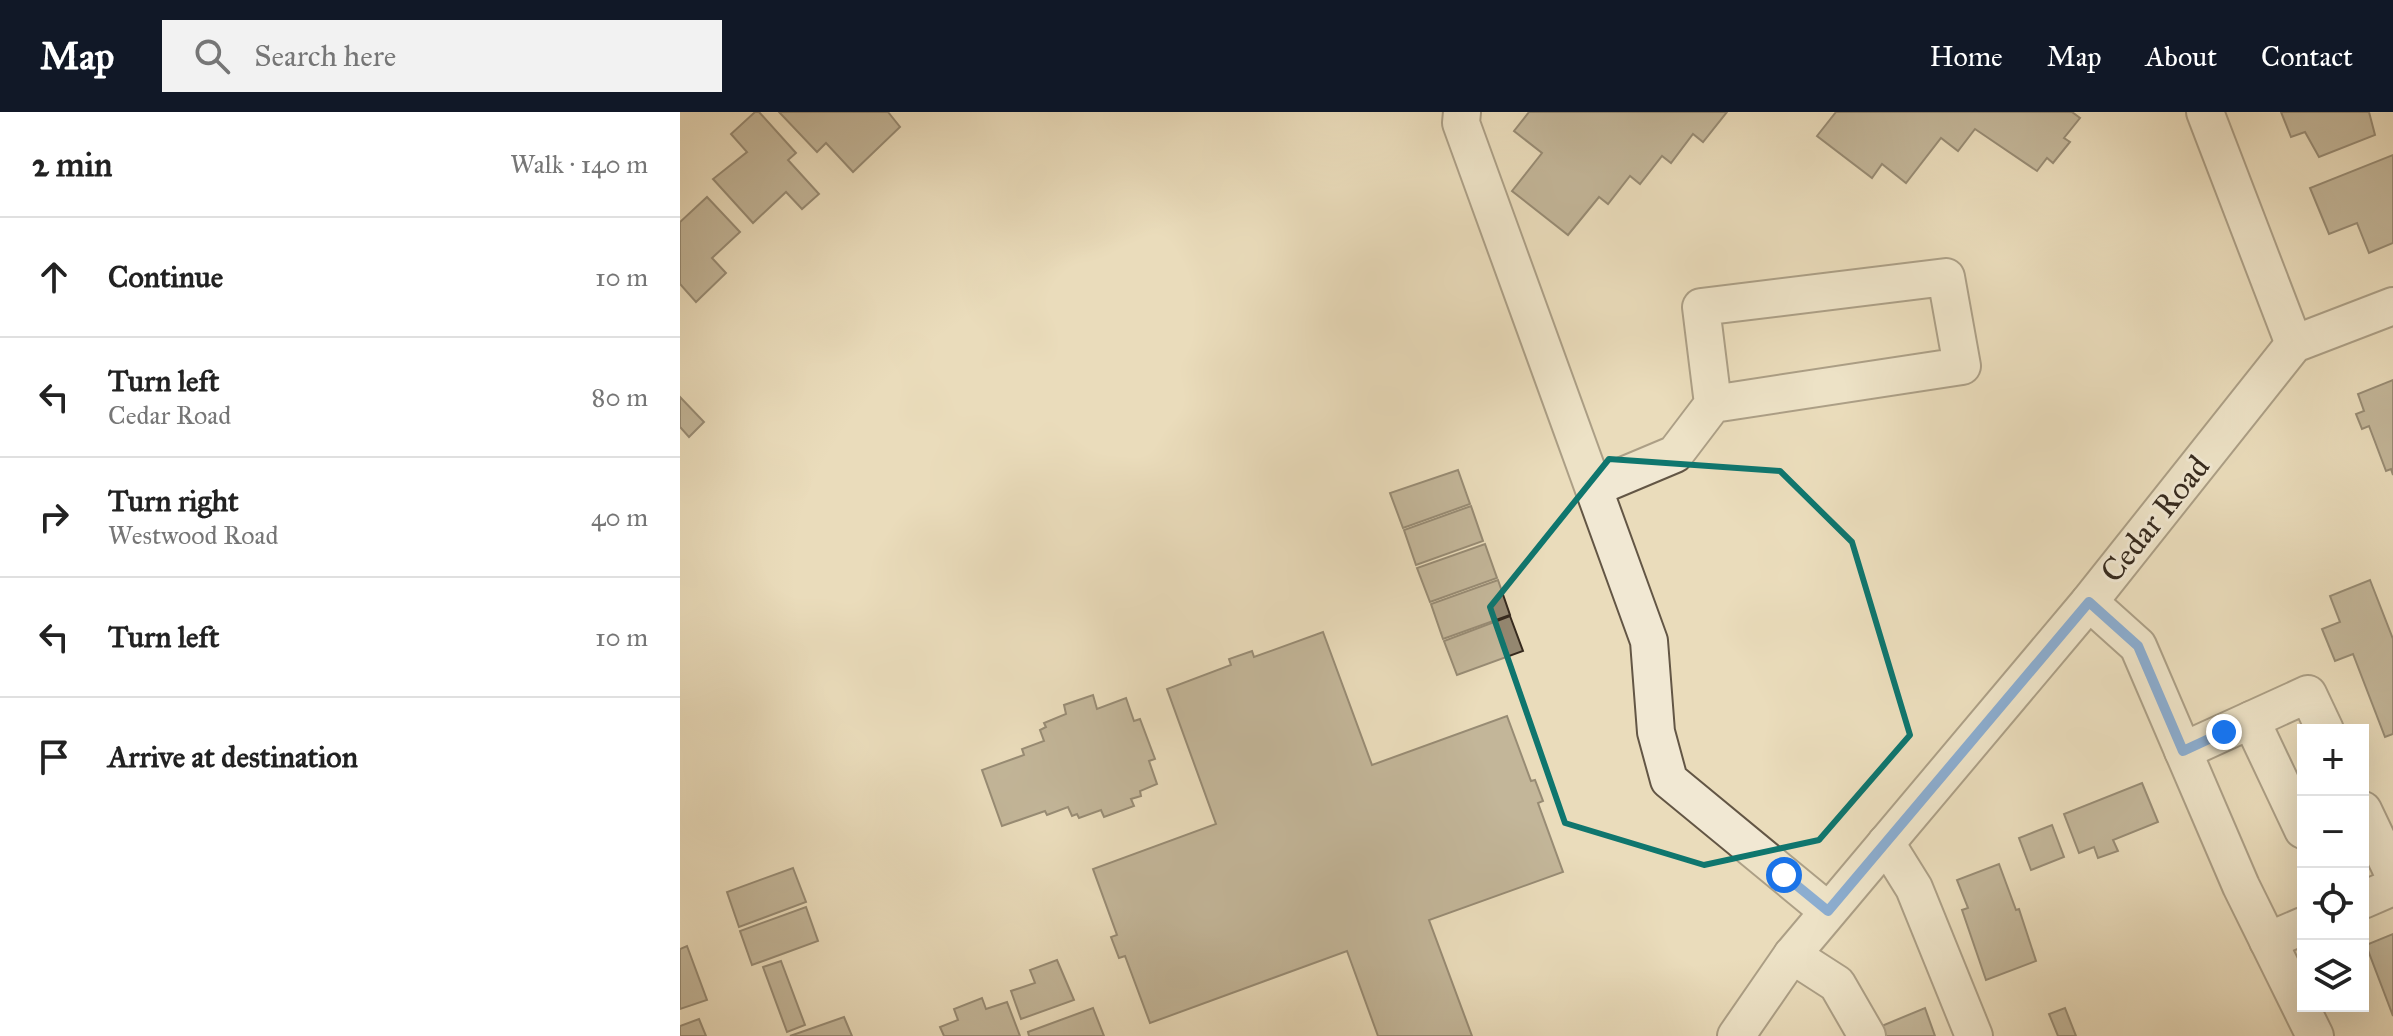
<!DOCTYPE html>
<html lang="en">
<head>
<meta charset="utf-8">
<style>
	:root { --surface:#fff; --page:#f2f2f2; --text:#222; --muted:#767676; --line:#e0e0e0; --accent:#111827 }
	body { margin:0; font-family:"IM FELL Great Primer",serif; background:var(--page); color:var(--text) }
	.controls { position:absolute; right:24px; bottom:24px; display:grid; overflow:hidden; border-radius:0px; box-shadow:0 8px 32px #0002 }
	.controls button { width:72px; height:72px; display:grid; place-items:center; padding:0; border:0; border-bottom:2px solid var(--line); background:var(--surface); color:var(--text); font:40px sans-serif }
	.stop { position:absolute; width:24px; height:24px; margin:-18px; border:6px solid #1a73e8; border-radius:50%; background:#fff }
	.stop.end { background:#1a73e8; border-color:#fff; box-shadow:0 2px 8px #0008 }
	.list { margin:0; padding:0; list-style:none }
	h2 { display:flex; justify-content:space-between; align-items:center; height:104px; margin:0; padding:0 32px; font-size:34px }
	h2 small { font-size:26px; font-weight:400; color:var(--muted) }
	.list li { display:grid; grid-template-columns:52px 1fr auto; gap:24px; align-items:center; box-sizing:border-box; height:120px; padding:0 32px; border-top:2px solid var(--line) }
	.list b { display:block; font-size:30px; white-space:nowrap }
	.list p { margin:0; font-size:26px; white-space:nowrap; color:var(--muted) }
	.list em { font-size:26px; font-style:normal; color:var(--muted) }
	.icon { flex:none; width:44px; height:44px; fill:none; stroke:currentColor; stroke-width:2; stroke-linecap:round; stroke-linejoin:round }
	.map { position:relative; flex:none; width:1713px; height:924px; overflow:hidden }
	header { display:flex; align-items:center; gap:48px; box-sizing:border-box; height:112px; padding:0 40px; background:var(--accent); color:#fff }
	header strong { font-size:38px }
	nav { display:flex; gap:44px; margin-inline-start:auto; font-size:28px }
	.search { width:560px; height:72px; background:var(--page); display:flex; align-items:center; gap:20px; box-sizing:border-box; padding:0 28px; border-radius:0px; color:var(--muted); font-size:30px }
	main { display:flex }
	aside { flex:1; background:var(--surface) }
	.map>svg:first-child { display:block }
</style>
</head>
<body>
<header>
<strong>Map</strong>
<div class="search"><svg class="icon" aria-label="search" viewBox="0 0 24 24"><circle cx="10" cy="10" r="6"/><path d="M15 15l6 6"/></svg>Search here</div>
<nav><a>Home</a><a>Map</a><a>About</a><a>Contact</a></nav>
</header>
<main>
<aside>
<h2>2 min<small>Walk · 140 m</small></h2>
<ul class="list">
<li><svg class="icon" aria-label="ahead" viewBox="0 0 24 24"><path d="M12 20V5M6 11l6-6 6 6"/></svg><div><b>Continue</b></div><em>10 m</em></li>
<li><svg class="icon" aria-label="left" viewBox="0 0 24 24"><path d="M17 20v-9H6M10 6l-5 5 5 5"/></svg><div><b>Turn left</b><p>Cedar Road</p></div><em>80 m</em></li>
<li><svg class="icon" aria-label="right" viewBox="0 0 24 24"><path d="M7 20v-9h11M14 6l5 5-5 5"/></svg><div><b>Turn right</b><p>Westwood Road</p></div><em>40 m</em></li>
<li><svg class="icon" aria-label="left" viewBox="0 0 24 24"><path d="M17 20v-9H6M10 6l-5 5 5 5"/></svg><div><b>Turn left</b></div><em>10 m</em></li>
<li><svg class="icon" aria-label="arrive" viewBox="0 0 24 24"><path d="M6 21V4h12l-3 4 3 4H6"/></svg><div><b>Arrive at destination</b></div></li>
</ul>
</aside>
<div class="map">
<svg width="1713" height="924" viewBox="0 0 1713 924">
	<rect width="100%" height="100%" fill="#eadcbb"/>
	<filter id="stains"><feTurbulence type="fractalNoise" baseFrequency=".0025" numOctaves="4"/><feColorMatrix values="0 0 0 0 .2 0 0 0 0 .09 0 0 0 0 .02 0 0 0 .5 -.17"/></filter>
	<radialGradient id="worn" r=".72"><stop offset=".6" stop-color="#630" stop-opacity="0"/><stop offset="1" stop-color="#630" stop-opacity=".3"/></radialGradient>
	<g fill="#948770" stroke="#362a1e" stroke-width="2">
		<path d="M 75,0 L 79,0 L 116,41 L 108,48 L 139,82 L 122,97 L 106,80 L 73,111 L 33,67 L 67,40 L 51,22 Z"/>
		<path d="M 99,0 L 208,0 L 220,15 L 173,60 L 146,31 L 137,40 Z"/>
		<path d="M 849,0 L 1047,0 L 1023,30 L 1013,22 L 991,51 L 982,44 L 960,72 L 950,64 L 928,92 L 919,85 L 888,123 L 832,79 L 862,41 L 834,19 Z"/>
		<path d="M 1156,0 L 1392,0 L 1400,6 L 1384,26 L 1390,30 L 1373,51 L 1367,46 L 1357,59 L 1295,17 L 1278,39 L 1261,26 L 1226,71 L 1202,52 L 1192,66 L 1137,24 Z"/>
		<path d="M 1601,0 L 1689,0 L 1695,23 L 1639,45 L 1625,20 L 1611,25 Z"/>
		<path d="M 1713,43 L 1713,131 L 1689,141 L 1677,111 L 1649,122 L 1630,76 Z"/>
		<path d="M 27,85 L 60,120 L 32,146 L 46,161 L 16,190 L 0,172 L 0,110 Z"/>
		<path d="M 1713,268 L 1713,363 L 1711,357 L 1706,359 L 1689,314 L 1682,317 L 1676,302 L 1684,299 L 1678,282 Z"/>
		<path d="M 0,285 L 24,310 L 9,325 L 0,315 Z"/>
		<path d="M 778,358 L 790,392 L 723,416 L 710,381 Z"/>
		<path d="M 791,394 L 803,429 L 736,453 L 724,418 Z"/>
		<path d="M 805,432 L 817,466 L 750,490 L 737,456 Z"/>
		<path d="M 818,468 L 830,503 L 763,527 L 751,492 Z"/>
		<path d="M 1690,468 L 1713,527 L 1713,622 L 1705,625 L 1673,542 L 1655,549 L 1642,517 L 1660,510 L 1650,484 Z"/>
		<path d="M 830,504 L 843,539 L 777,563 L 764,529 Z"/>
		<path d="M 643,520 L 692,653 L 827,604 L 851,669 L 855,668 L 863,689 L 858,691 L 883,760 L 749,808 L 792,924 L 698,924 L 667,839 L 470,911 L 445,844 L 439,846 L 431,825 L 437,823 L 413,757 L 536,712 L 487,577 L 551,553 L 549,547 L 572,539 L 574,545 Z"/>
		<path d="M 413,583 L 417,597 L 446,586 L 454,609 L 460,607 L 475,647 L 469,649 L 477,672 L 460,679 L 461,684 L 451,687 L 454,694 L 424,705 L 421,698 L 399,706 L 397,702 L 392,704 L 388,695 L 367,703 L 365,699 L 322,714 L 302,658 L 344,643 L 342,637 L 364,629 L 360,618 L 366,615 L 364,611 L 386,602 L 384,593 Z"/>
		<path d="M 1462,671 L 1478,710 L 1433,728 L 1438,739 L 1418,746 L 1414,735 L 1399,741 L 1384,702 Z"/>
		<path d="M 1372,713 L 1384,745 L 1351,758 L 1339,726 Z"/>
		<path d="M 1319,752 L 1336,798 L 1339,797 L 1356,849 L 1306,868 L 1282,798 L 1288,796 L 1277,768 Z"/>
		<path d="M 113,756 L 126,790 L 59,815 L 47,780 Z"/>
		<path d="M 126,795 L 138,829 L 72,853 L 60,819 Z"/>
		<path d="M 1713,822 L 1713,904 L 1686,833 Z"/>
		<path d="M 7,834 L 27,888 L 0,897 L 0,837 Z"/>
		<path d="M 377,848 L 394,888 L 341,907 L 331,879 L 355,871 L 350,858 Z"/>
		<path d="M 101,849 L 125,913 L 107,920 L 83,855 Z"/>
		<path d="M 302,886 L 306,897 L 327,890 L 340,924 L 264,924 L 260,915 L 278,908 L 274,897 Z"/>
		<path d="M 413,896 L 424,924 L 349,924 L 348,920 Z"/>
		<path d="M 1245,896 L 1255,924 L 1194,924 L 1192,918 Z"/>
		<path d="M 1385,896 L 1396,924 L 1378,924 L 1369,902 Z"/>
		<path d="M 164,905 L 172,924 L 110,924 Z"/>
		<path d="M 19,907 L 26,924 L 0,924 L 0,914 Z"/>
	</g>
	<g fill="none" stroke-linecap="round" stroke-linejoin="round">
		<defs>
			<g id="minor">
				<path d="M 782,0 L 781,11 L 969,529 L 976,620 L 989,668 L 1148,799"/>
				<path d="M 1525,0 L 1614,232"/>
				<path d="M 914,376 L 995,342 L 1033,292 L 1282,254 L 1266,165 L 1021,195 L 1033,292"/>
				<path d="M 1409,490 L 1458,534 L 1561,774 L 1635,924"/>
				<path d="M 1571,608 L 1623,718"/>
				<path d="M 1503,639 L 1628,582 L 1645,618"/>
				<path d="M 1683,698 L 1713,761"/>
				<path d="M 1206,731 L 1234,776 L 1294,924"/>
				<path d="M 1683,788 L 1713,775"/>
				<path d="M 1588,829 L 1623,814"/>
				<path d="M 1112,843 L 1157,872 L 1187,924"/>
				<path d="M 1056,924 L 1112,843 L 1409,490 L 1614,232 L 1713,194"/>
			</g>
		</defs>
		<use href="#minor" stroke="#635645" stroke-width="40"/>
		<use href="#minor" stroke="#f1e8d3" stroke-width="36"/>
	</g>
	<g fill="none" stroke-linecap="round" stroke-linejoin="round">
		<path stroke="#1a73e8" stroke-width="10" d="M 1104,763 L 1148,799 L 1409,490 L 1458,534 L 1503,639 L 1544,620"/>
	</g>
	<path d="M0 0H1713V924H0ZM 929,347 L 1100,359 L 1172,430 L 1230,623 L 1139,728 L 1024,753 L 885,711 L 810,495 Z" fill="#eadcbb" fill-opacity=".55" fill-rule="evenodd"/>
	<path fill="none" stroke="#0f766e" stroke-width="6" stroke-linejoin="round" d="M 929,347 L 1100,359 L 1172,430 L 1230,623 L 1139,728 L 1024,753 L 885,711 L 810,495 Z"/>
	<g text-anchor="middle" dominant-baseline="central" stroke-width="6" stroke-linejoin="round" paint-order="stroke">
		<g font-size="32" fill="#362a1e" stroke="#f1e8d3">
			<text transform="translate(1475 407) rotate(-51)">Cedar Road</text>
		</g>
	</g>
	<rect width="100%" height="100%" filter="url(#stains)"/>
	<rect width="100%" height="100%" fill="url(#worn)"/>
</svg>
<div class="controls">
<button>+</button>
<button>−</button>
<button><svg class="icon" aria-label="locate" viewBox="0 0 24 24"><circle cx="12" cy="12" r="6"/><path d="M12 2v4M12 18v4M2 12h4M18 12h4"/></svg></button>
<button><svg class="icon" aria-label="layers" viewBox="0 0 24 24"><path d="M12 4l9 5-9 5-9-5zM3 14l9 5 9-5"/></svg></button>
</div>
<div class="stop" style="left:1104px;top:763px"></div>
<div class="stop end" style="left:1544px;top:620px"></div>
</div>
</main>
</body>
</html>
